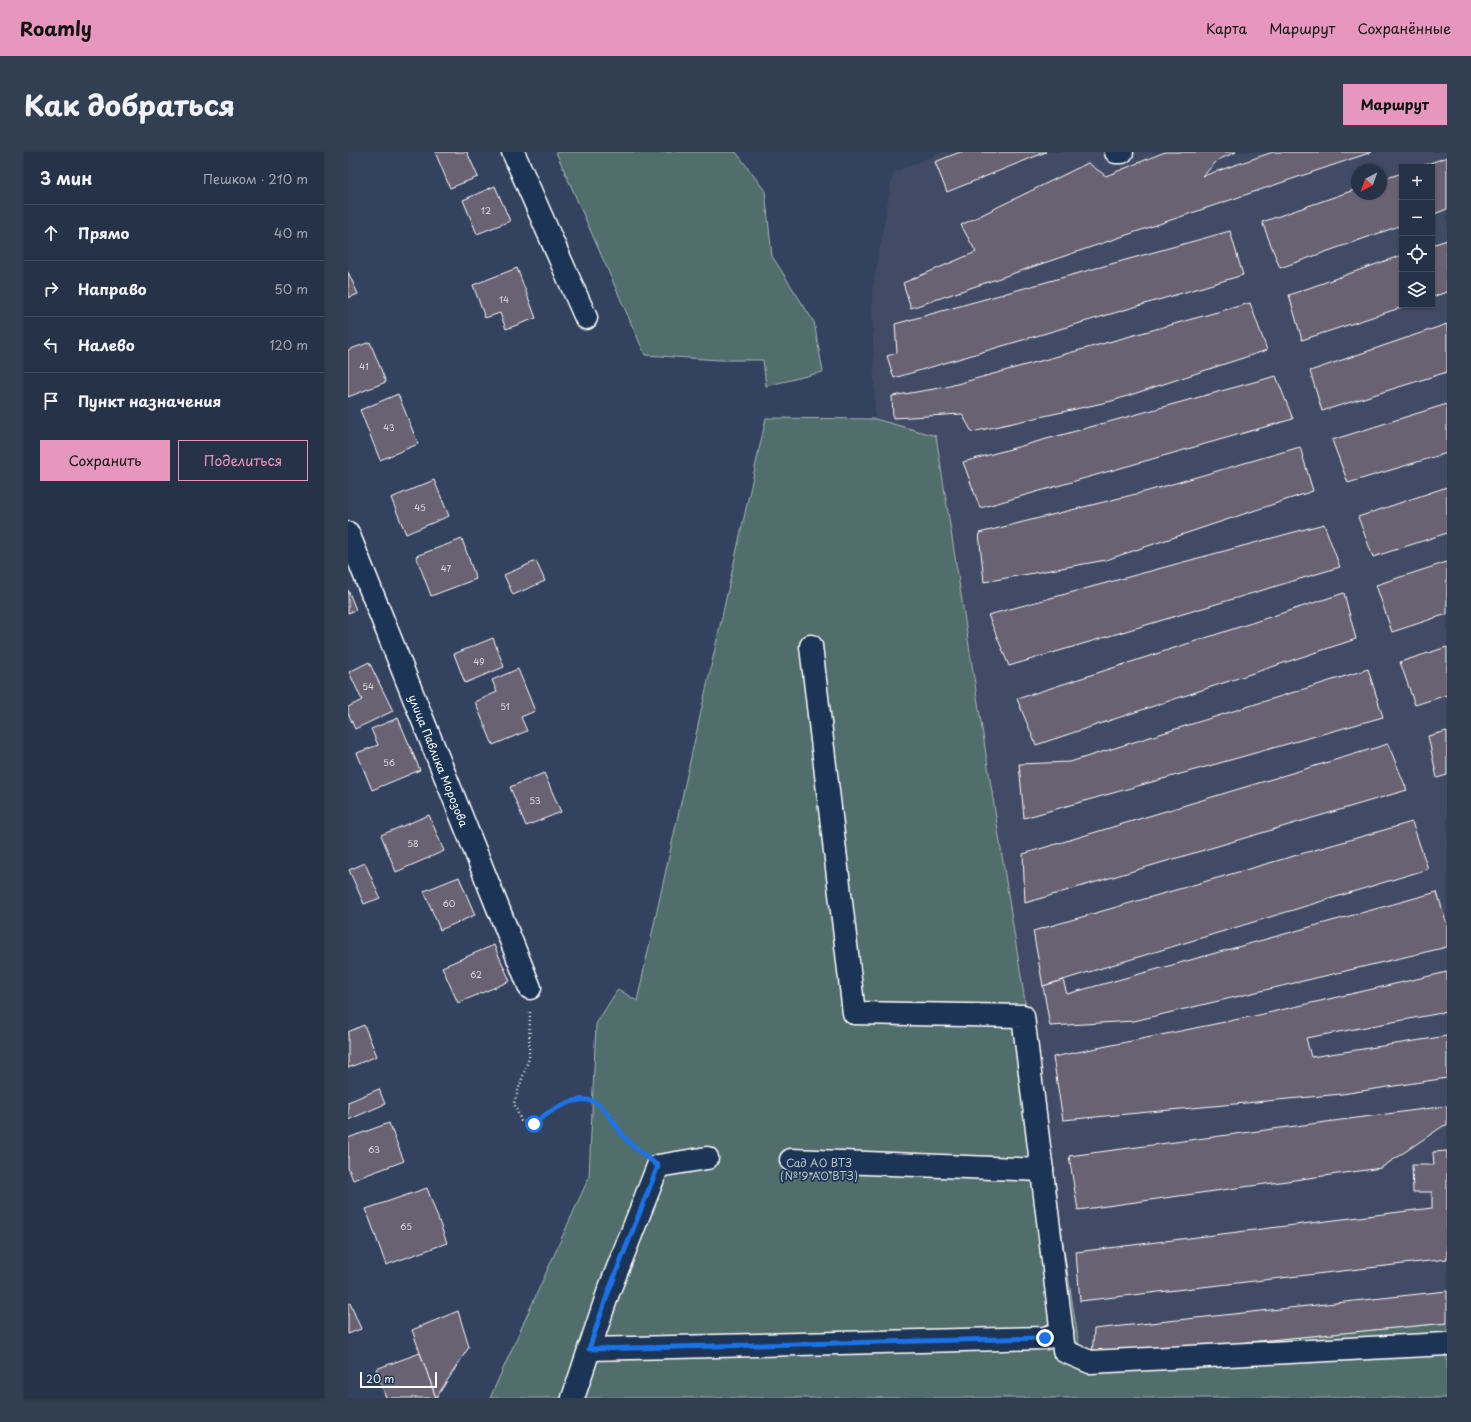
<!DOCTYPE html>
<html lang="ru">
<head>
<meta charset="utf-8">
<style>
	:root { --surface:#263247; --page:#323e52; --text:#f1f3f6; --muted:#a4aab4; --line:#424d60; --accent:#e797bd }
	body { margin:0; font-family:"Playpen Sans",sans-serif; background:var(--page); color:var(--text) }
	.controls { position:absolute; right:12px; top:12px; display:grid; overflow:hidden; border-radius:0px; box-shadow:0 1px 3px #0004 }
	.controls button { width:36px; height:36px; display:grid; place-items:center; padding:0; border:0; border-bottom:1px solid var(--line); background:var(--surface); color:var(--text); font:20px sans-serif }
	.compass { position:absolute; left:1003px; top:12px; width:36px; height:36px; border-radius:50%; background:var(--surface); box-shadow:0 1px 3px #0004; rotate:221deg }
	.scale { position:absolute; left:12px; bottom:10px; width:77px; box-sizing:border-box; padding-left:4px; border:2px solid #fff; border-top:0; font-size:11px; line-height:14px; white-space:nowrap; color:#fff; -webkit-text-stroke:3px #1d3557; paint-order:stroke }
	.stop { position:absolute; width:12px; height:12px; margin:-9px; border:3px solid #1a73e8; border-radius:50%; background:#fff }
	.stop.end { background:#1a73e8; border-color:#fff; box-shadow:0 1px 4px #0008 }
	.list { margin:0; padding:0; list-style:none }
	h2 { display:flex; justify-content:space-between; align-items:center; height:52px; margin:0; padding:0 16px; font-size:17px }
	h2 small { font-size:13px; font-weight:400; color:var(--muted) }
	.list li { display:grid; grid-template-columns:26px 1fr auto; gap:12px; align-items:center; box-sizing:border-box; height:56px; padding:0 16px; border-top:1px solid var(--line) }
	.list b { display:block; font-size:15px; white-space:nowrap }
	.list em { font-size:13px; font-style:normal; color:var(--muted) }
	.actions { display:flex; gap:8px; padding:12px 16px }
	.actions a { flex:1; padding:9px 0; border:1px solid var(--accent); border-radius:0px; text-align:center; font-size:14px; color:var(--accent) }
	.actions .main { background:var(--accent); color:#111 }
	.icon { flex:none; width:22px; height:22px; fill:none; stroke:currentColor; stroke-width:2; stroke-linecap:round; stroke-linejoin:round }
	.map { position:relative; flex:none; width:1099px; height:1246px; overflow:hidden; border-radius:0px }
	header { display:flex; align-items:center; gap:24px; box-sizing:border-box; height:56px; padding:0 20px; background:var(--accent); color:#111 }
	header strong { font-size:19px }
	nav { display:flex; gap:22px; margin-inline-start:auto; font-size:14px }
	.intro { display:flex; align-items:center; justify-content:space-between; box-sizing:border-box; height:96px; padding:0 24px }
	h1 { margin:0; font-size:28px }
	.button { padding:10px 18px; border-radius:0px; background:var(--accent); color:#111; font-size:14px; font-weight:700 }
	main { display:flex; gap:24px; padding:0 24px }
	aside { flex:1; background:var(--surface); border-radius:0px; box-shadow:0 1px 3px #0004 }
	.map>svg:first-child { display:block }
</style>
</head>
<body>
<header>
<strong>Roamly</strong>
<nav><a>Карта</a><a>Маршрут</a><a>Сохранённые</a></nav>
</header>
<div class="intro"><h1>Как добраться</h1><a class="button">Маршрут</a></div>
<main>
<aside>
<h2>3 мин<small>Пешком · 210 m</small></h2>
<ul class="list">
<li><svg class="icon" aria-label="ahead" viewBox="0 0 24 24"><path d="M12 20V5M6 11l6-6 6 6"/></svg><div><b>Прямо</b></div><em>40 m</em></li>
<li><svg class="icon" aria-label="right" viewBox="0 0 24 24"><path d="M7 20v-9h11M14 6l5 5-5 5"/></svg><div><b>Направо</b></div><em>50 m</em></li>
<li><svg class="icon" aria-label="left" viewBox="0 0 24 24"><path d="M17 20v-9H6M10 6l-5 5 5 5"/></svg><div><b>Налево</b></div><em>120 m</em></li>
<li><svg class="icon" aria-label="arrive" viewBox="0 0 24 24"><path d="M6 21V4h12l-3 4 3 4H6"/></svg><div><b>Пункт назначения</b></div></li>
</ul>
<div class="actions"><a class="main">Сохранить</a><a>Поделиться</a></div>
</aside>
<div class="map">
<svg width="1099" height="1246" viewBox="0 0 1099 1246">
	<rect width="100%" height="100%" fill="#33425f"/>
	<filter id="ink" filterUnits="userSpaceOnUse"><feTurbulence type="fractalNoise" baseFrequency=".025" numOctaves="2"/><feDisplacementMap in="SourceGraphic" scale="8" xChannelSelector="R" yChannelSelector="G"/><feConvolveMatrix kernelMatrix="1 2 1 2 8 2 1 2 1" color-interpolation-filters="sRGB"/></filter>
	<g filter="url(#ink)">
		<path fill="#434c65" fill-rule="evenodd" d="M 595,0 L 1099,0 L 1099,1171 L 733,1206 L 588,284 L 527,267 L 524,140 L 545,21 ZM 1054,15 L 1084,15 L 1084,153 L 1054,153 ZM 1009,18 L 1033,18 L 1033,42 L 1009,42 Z"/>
		<g fill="#516e6c" stroke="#a8b6b6">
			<path d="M 208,0 L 388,0 L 417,39 L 424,104 L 466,170 L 475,220 L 418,234 L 415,208 L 371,208 L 297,203 Z"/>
			<path d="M 418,266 L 527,267 L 588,284 L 733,1206 L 1099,1171 L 1099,1246 L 142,1246 L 241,1025 L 248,872 L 270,837 L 289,849 Z"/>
		</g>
		<g fill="#676273" stroke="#fff">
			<path d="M 87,0 L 119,0 L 130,25 L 102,36 Z"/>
			<path d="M 612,0 L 698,0 L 599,40 L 587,10 Z"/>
			<path d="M 817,0 L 888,0 L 870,8 L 855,24 L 925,0 L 1024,0 L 563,156 L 555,131 L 628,100 L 613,73 L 740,11 L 758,24 Z"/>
			<path d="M 1099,5 L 1099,57 L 1084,63 L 1084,15 L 1071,15 Z"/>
			<path d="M 1054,21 L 1054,73 L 932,116 L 914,70 L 1009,37 L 1009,42 L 1033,42 L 1033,28 Z"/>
			<path d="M 147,34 L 162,69 L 129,82 L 115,48 Z"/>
			<path d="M 882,79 L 895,123 L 546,226 L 539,204 L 549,201 L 547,172 Z"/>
			<path d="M 1099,88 L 1099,140 L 1084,145 L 1084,93 Z"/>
			<path d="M 1054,103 L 1054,153 L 1061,153 L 954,188 L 941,143 Z"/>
			<path d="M 169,116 L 188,166 L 158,177 L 152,161 L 137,166 L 125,133 Z"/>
			<path d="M 0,120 L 10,142 L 0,146 Z"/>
			<path d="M 902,151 L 919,198 L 764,249 L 624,280 L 614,262 L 545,266 L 544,244 L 598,235 Z"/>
			<path d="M 1099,172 L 1099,220 L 974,259 L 962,219 Z"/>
			<path d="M 22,190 L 38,230 L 0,245 L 0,198 Z"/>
			<path d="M 928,224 L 945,267 L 632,356 L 615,310 Z"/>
			<path d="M 50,242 L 70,292 L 32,308 L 12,258 Z"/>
			<path d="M 1099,252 L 1099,301 L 1000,331 L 984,288 Z"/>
			<path d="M 952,295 L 965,339 L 758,408 L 636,430 L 631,381 L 800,339 Z"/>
			<path d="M 86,328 L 101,364 L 58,382 L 43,346 Z"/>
			<path d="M 1099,335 L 1099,381 L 1025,405 L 1010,365 Z"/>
			<path d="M 976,372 L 992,415 L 661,514 L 640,463 Z"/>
			<path d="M 114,387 L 128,427 L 83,444 L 68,404 Z"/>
			<path d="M 188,409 L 197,429 L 165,443 L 156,423 Z"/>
			<path d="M 1099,410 L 1099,462 L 1044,480 L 1028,433 Z"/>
			<path d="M 0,438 L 8,458 L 0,461 Z"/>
			<path d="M 996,441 L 1008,487 L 688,593 L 669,547 Z"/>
			<path d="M 145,486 L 156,515 L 117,531 L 106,502 Z"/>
			<path d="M 1099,495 L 1099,543 L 1067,553 L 1052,510 Z"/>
			<path d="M 21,510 L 45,559 L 7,577 L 0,561 L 0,555 L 14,548 L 1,520 Z"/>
			<path d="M 170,517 L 187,559 L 173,565 L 179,579 L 145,593 L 127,550 L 149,540 L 144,528 Z"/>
			<path d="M 1020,517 L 1035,565 L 676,666 L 671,612 L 722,610 Z"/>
			<path d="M 50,566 L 72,618 L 24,638 L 9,601 L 30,593 L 23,577 Z"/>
			<path d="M 1099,579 L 1099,623 L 1089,626 L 1080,584 Z"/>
			<path d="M 1040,592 L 1059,638 L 677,751 L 675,702 Z"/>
			<path d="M 196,621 L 213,660 L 178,674 L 162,635 Z"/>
			<path d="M 81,663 L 96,699 L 48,720 L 33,683 Z"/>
			<path d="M 1064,670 L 1080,717 L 695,834 L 685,779 Z"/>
			<path d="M 17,711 L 32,746 L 16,752 L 1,718 Z"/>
			<path d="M 111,725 L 127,763 L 92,778 L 76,739 Z"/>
			<path d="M 1089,740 L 1099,773 L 1099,795 L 786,869 L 702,874 L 695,834 L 715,828 L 719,842 Z"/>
			<path d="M 146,793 L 162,829 L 110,851 L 94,815 Z"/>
			<path d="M 1099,820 L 1099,860 L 958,886 L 963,905 L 1099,884 L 1099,926 L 994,942 L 715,968 L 705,905 L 911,863 Z"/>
			<path d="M 16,873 L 29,904 L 0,916 L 0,880 Z"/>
			<path d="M 31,937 L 37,952 L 0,968 L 0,950 Z"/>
			<path d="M 1099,954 L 1099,973 L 1095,974 L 1033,1016 L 730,1058 L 721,1004 Z"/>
			<path d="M 41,971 L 56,1009 L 5,1028 L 0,1015 L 0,986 Z"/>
			<path d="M 1099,999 L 1099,1107 L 732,1149 L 728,1100 L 1084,1056 L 1084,1040 L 1065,1040 L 1064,1013 L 1086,1013 L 1085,1000 Z"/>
			<path d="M 79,1036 L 99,1091 L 38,1113 L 18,1057 Z"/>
			<path d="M 1099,1139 L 1099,1171 L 744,1205 L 746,1177 Z"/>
			<path d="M 2,1151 L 13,1177 L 0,1182 L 0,1152 Z"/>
			<path d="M 110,1159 L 121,1195 L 88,1246 L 64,1178 Z"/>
			<path d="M 72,1201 L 88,1246 L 38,1246 L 28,1217 Z"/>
		</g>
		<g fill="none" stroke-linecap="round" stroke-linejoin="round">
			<defs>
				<g id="minor">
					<path d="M 165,0 L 238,166"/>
					<path d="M 768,0 L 774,0"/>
					<path id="s1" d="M 0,381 L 182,836"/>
					<path d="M 463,494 L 506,861 L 675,864 L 716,1199 L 742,1210 L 1099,1192"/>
					<path d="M 443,1008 L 694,1018"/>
					<path d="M 241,1197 L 697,1186 L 714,1180"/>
					<path d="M 225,1246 L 260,1141 L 310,1014 L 359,1006"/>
				</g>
			</defs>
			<use href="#minor" stroke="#fff" stroke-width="25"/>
			<path stroke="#fff" stroke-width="2.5" stroke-dasharray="1 3" stroke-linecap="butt" d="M 182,860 L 181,906 L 166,951 L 173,969 L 186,972 C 199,960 232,938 250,952 C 262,961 268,975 277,986 C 281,991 287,994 291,998"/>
			<use href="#minor" stroke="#1d3557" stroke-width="22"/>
		</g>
	</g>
	<g fill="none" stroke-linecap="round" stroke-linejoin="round" filter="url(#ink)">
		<path stroke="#1a73e8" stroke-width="5" d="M 186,972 C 199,960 231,939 250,952 C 261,960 268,975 277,986 C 286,996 299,1005 310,1014 L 260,1141 L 241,1197 L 697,1186"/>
	</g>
	<g text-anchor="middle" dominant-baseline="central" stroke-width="3.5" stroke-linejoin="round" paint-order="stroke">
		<g font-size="9" fill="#d9d8dc">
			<text x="138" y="58">12</text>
			<text x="156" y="147">14</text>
			<text x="16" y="214">41</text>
			<text x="41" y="275">43</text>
			<text x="72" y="355">45</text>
			<text x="98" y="416">47</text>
			<text x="131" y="509">49</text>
			<text x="20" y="534">54</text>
			<text x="157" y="554">51</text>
			<text x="41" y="610">56</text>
			<text x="187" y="648">53</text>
			<text x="65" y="691">58</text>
			<text x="101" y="751">60</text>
			<text x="128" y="822">62</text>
			<text x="26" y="997">63</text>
			<text x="58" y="1074">65</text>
		</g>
		<g font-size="11" fill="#fff" stroke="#1d3557">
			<text stroke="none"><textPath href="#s1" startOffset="245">улица Павлика Морозова</textPath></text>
		</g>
		<g font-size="11" fill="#b9c5c4" stroke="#1d3557">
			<text x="471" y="1010">Сад АО ВТЗ<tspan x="471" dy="13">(№ 9 АО ВТЗ)</tspan></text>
		</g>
	</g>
</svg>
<div class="controls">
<button>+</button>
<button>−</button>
<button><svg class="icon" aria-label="locate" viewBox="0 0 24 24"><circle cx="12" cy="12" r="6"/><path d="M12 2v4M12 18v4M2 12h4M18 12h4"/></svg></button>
<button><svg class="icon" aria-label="layers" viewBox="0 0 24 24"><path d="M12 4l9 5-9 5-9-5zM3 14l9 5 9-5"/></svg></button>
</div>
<svg class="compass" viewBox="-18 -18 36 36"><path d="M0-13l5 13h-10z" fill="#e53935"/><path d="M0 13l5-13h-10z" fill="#a4aab4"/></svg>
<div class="scale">20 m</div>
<div class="stop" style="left:186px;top:972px"></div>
<div class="stop end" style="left:697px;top:1186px"></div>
</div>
</main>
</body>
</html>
